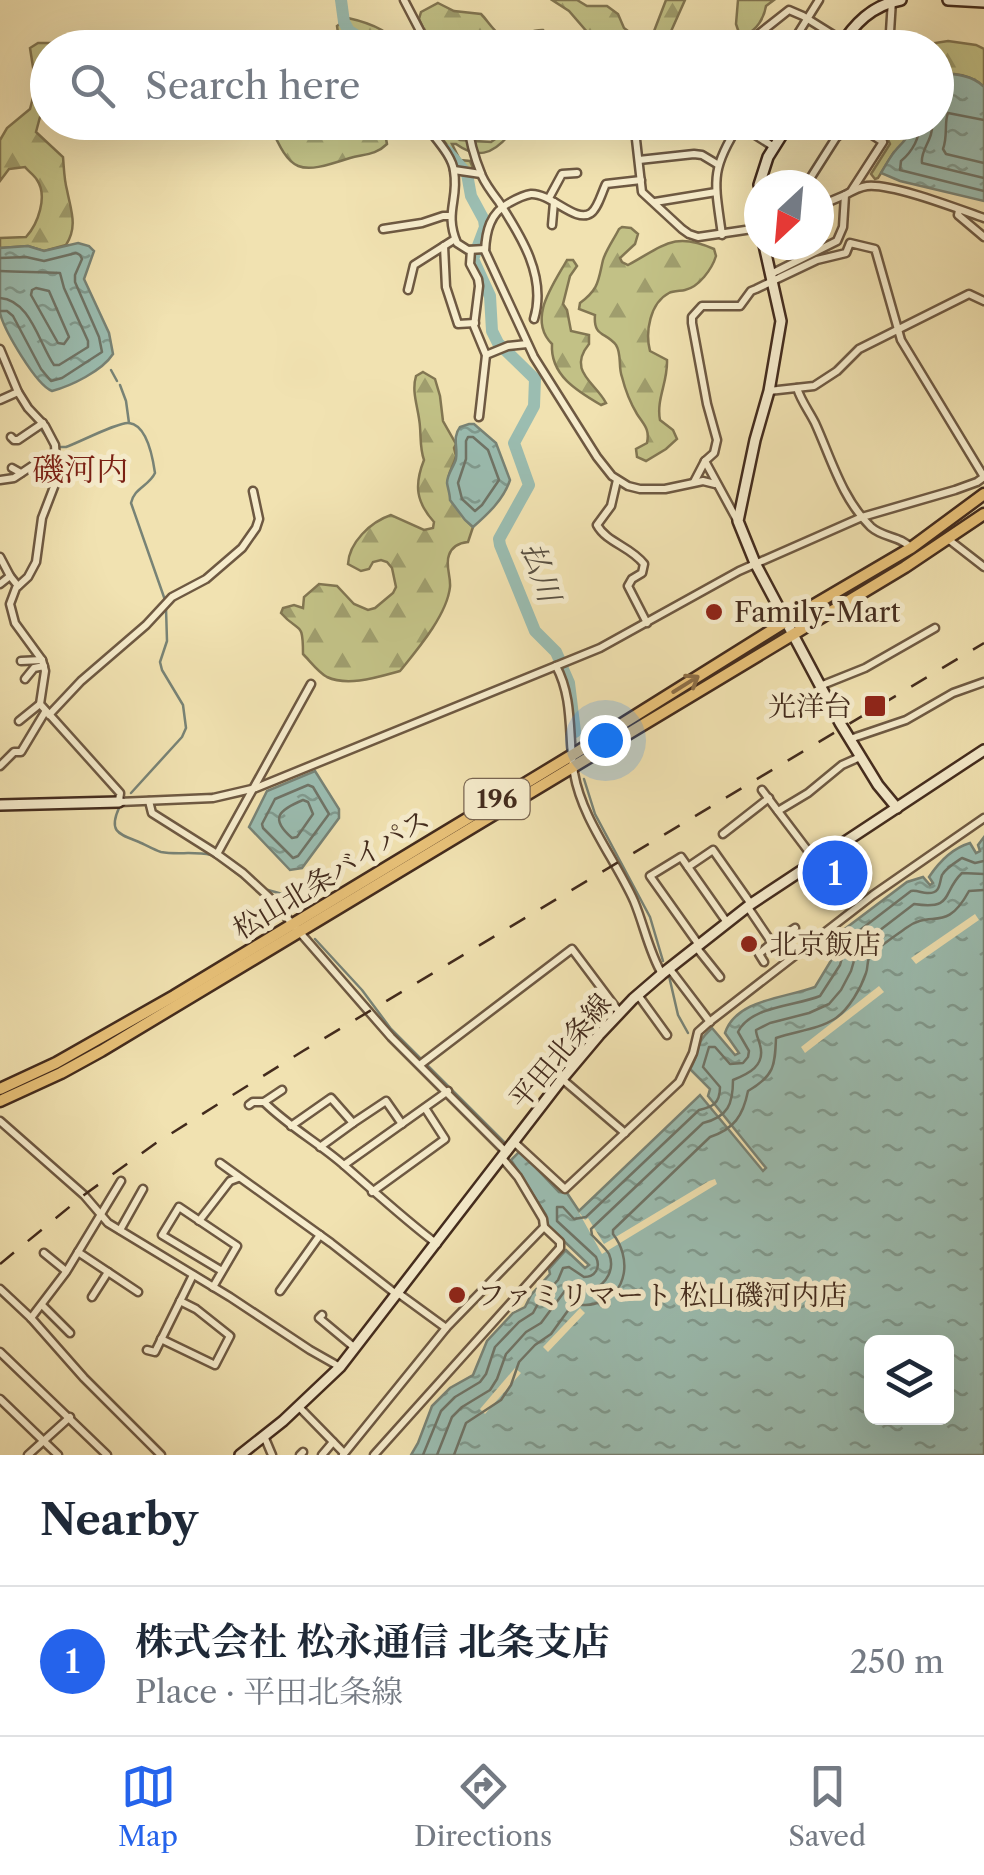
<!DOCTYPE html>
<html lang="en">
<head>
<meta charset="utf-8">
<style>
	:root { --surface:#fff; --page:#f6f6f7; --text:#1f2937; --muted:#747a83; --line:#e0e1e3; --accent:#2563eb }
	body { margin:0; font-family:"Libre Caslon Text","Noto Serif JP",serif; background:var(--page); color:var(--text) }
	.controls { position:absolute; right:30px; bottom:30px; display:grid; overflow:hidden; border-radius:15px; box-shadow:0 10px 40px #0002 }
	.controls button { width:90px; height:90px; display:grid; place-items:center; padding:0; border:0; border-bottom:2px solid var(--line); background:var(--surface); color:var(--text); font:50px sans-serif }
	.compass { position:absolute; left:744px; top:170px; width:90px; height:90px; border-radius:50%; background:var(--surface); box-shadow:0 10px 40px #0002; rotate:206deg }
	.you { position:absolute; left:605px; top:740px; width:35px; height:35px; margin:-25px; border:8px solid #fff; border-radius:50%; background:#1a73e8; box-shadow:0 0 0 15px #1a73e833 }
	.badge { display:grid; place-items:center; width:65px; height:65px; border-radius:50%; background:var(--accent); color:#fff; font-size:32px; font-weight:700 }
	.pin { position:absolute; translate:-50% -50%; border:5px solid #fff; box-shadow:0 2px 10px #0006 }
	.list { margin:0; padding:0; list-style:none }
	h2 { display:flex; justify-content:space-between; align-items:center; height:130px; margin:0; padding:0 40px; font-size:42px }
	h2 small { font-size:32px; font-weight:400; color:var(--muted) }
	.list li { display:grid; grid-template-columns:65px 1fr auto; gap:30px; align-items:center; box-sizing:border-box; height:150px; padding:0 40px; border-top:2px solid var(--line) }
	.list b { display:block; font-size:38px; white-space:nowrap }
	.list p { margin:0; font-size:32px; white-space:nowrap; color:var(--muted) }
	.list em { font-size:32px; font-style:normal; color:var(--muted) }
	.icon { flex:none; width:55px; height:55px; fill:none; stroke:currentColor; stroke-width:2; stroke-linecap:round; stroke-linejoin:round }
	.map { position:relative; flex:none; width:984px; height:1455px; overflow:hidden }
	.search { position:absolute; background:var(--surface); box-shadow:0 10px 40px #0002; left:30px; right:30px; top:30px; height:110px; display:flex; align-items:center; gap:25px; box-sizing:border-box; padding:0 35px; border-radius:55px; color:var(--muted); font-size:38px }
	.sheet { height:280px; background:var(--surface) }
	nav { display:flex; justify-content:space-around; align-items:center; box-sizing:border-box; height:140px; border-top:2px solid var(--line); background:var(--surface); font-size:28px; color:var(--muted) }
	nav a { display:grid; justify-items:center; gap:5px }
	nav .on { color:var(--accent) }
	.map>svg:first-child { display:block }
</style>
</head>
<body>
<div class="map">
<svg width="984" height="1455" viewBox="0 0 984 1455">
	<defs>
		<pattern id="forest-firs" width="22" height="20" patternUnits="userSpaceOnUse" patternTransform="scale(2.5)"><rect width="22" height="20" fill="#c2c186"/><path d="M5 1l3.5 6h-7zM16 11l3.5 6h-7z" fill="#9f9d6d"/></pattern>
		<pattern id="water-ripples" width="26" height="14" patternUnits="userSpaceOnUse" patternTransform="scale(2.5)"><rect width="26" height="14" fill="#9bbdb1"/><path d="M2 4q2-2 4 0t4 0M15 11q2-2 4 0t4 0" fill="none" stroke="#809a8f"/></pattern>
	</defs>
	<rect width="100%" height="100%" fill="#f1e2b1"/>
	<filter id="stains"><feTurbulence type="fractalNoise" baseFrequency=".002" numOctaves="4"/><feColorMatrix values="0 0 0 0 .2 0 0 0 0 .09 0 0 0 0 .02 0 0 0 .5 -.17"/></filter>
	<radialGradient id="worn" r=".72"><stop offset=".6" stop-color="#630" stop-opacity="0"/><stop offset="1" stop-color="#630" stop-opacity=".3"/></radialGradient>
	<g fill="url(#forest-firs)" stroke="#827652" stroke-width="2.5">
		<path d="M 552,0 L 577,0 L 587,6 L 607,6 L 618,14 L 624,28 L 640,40 L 651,39 L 666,0 L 685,0 L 664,47 L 601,48 L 569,11 Z"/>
		<path d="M 738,0 L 774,0 L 766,6 C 764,18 757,30 745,35 L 739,33 L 736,24 Z"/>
		<path d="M 438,3 L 454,11 L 481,14 C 487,20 493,30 499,34 C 512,42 529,29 543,30 L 548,36 L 543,47 C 530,48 513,51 501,48 C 484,43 475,29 457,47 L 432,47 L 419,19 L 421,12 Z"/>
		<path d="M 348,18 C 366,22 391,30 398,47 L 358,47 L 338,33 L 337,26 Z"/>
		<path d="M 948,41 L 976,45 L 984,49 L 984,87 C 973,75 952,72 937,74 L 935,43 Z"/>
		<path d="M 38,43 L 59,43 L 62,47 L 48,48 L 47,109 L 40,117 L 36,132 L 63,157 C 64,168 64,179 67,190 C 71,211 78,226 66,245 L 44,251 L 28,246 L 0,248 L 0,238 L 26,237 C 38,224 48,196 37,180 C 34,175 29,172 25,167 L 9,169 L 0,181 L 0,140 L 7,128 L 30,109 L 36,86 L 30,48 Z"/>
		<path d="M 308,123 C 332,129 382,107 387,144 C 376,155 364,154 350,158 C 298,175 291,174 269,123 Z"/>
		<path d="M 432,123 L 448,123 L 455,137 L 460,140 L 491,142 L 501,135 L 493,123 L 518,123 L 522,126 L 517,136 L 509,135 C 492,155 477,159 456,144 L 452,144 L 460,160 L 470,161 L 473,168 L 471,171 C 455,160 443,139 432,123 Z"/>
		<path d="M 887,123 L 909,123 L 910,130 L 899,150 L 894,152 L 878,178 L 875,179 L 871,174 L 890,144 L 885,133 Z"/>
		<path d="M 622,227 L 631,228 L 638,234 L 635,244 L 620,258 L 622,262 L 628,265 C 663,246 674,231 714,249 L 716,256 C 712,269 699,287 685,290 C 681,291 673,291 669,293 C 650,303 645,332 650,351 L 667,360 C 668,382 656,399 660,420 L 673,430 L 677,439 L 666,449 L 646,461 L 637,457 L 636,449 L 647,443 C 650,429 644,425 637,414 C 631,404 625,389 622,377 C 618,367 622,354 616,345 C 606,332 593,337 595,315 L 579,309 L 580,303 C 599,289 598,281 603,260 C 606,250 614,239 619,229 Z"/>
		<path d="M 567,260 L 573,260 L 577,266 L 570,276 L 563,304 L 567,310 L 571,331 L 589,335 L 589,344 C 567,371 595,382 606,403 L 601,405 C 577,391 550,375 552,344 C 527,319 553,285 567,260 Z"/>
		<path d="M 423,372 L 435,379 L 440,396 L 443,421 L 456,444 L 454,448 L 456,456 C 454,465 448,472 448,481 C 448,499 461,516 473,527 L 468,542 C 459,543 452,546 449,555 C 445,565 451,576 450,587 C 447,615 417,650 400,671 C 378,677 348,687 327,677 C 318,672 310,661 303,654 C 303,619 299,634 281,613 L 283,608 L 294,605 L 303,608 L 304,597 L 319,584 L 337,586 L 354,604 L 368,610 L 375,608 L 393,593 L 396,587 L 392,568 L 387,562 L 381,560 L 373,562 L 369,569 L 361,571 L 348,564 C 349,543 370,522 391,515 L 424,530 L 433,528 L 434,522 C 416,502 414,485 424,460 C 420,449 421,439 420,427 C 419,409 411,393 416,376 Z"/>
	</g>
	<g fill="url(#water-ripples)" stroke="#788376" stroke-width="2.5" fill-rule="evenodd">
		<path d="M 939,73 C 954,74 973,75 984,87 L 984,201 L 900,181 L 881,173 C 885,166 890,157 895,151 C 903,141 910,139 909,123 L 936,122 L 937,74 Z"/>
		<path d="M 78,243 L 89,246 L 94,251 L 84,279 L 109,333 L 113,354 C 102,371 71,386 52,391 C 36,385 4,330 0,313 C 0,295 0,267 0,248 L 28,246 L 44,251 Z"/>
		<path d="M 469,424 L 474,424 L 496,443 L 510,480 C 504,499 488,514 473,527 L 465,520 L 450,500 C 450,494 448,489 447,483 C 447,474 454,467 456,459 C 458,446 452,438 460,427 Z"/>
		<path d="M 315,771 L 339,809 L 339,818 L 302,868 L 290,870 L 249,827 L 267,791 Z"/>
		<path d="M 984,837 L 984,1455 L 411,1455 L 418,1443 L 432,1406 L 450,1388 L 473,1375 L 487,1341 L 513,1313 L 525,1307 L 531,1295 L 550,1274 L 549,1269 L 566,1250 L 585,1268 L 589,1265 L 547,1225 L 546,1215 L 511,1160 L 520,1151 L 559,1192 L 567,1193 L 579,1211 L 700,1095 L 763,1171 L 766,1168 L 708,1096 L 710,1089 L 690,1069 C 702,1050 692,1046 712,1028 L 735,1055 L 739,1053 L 725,1033 C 736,999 786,998 815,987 L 832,959 L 830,956 L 838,934 L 907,882 L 923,877 L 930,885 L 933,883 L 929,877 C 939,862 953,848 970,843 L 976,853 L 980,851 L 978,845 ZM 872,1342 L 946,1342 L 946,1418 L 872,1418 Z"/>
	</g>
	<g fill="#f1e2b1">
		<path d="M 975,914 L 979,920 L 916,964 L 911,958 Z"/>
		<path d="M 879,986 L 884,992 L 805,1053 L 801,1047 Z"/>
		<path d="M 715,1179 L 717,1184 L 602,1254 L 578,1211 L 585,1220 L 588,1218 L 604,1244 L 709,1181 Z"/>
		<path d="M 580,1308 L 585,1313 L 548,1352 L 543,1347 Z"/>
		<path d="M 515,1368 L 521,1373 L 485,1414 L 480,1409 Z"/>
	</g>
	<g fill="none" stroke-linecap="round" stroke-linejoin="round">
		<g stroke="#6f7467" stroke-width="2.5">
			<path d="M 984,120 L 948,113 C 944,122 948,136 943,149 L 946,154 L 984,163"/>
			<path d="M 919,122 C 921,137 912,152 901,161 L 900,170 L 984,191"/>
			<path d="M 932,122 C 934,140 920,149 922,163 L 984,178"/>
			<path d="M 0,258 L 26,257 L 44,261 L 76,253 L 80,255 L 82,259 L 75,275 L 75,282 L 99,337 L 102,352 L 62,378 L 51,381 L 41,369 L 13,316 L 7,311 L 0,311"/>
			<path d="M 0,271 C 20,272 40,272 60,273 L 64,288 L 88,341 L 88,347 L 59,365 L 54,365 C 39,343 30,300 0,298"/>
			<path d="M 36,288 L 49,291 L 69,337 L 64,344 L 58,343 L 31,295 L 32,290 Z"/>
			<path d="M 468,437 L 473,437 L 488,450 L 499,480 L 482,505 L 475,511 L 462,499 L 458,483 L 466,459 L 466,441 Z"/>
			<path d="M 308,785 L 313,787 L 329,814 L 298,856 L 293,858 L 263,828 L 262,824 L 275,799 Z"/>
			<path d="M 303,800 L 308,802 L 313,814 L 297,837 L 292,838 C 269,818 279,810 303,800 Z"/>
			<path d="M 423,1455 L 441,1411 L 455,1397 L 480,1382 L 486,1374 L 495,1347 L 519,1322 L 533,1313 L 540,1300 L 558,1280 L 563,1268 L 569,1267 L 584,1277 C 595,1277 601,1268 596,1257 L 557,1221 L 557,1207 L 563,1207 L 574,1219 L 586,1217 L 699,1110 C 712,1107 720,1104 720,1087 L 703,1067 L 709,1047 L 715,1047 L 730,1064 L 743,1063 L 748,1057 L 749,1051 L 738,1032 C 750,1006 796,1006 820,996 L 840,965 L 847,940 L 911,891 C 917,890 922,893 927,893 C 941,894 939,883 942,875 C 946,868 956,862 962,858 L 975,863 L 984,861"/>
			<path d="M 437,1455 L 452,1417 L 462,1407 L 490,1390 L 497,1379 L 506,1354 L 526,1332 L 541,1323 L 567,1288 C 575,1288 584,1291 592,1289 C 607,1285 615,1268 609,1254 C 605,1247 597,1241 592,1235 L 591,1229 L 703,1123 C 728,1117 733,1104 733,1080 C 748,1074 766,1066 760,1045 C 759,1040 756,1035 756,1030 L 770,1023 L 809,1013 L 829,1004 L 841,990 L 851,971 L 858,947 L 914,904 C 955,910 941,893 962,873 L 984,874"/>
			<path d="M 454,1455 L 466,1423 L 501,1400 L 511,1385 L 519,1362 L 535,1345 L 551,1334 L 572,1305 C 580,1305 589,1306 597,1303 C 629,1293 631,1257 613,1234 L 613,1230 L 710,1137 C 734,1129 743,1116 748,1091 C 774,1076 775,1066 776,1038 C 795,1031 818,1030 836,1018 C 849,1009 861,988 866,973 C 868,968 867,962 869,958 C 873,950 898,934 906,928 C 932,908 945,935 969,891 L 984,890"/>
		</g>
		<g stroke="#788376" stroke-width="2.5">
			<path d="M 0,358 L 11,384"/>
			<path d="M 111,370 L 117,381"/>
			<path d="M 120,385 L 126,401 L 129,423"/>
			<path d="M 17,396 L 50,442"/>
			<path d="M 56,447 L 66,447 C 78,443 120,421 129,423 C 147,425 153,459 155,473 C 149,486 134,488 131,503 L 165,600"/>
			<path d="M 584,779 L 595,814 L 650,917 L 663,961"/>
			<path d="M 131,793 L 182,737 L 186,728 L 183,705 L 162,670 L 160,662 L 167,641 L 166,608"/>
			<path d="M 119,808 C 108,832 119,834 139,842 C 146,845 154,850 161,852 C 177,855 194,851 211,855"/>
			<path d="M 217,858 L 250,884"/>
			<path d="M 268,890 L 286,895 L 297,904"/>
			<path d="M 315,939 L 362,990 L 391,1029 L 508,1146"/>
			<path d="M 669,976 L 678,1015 L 688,1033"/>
		</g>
		<g stroke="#9bbdb1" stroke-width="12">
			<path d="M 341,0 L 344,22 L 349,31 L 377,48"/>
			<path d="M 446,150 L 467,174 L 471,196 L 484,220 L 485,227 L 473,259 L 490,296 L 492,331 L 498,343 L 535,379 L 534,406 L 514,443 L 529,485 L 499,539 L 500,545 L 535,631 L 556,652 L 560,661"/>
			<path d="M 562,667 L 569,683 L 575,732"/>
		</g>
		<defs>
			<g id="street">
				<path d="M 404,0 L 429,48"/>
				<path d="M 741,48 L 789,10 L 803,16 L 843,41"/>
				<path d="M 789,48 L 819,0"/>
				<path d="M 889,48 L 892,0"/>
				<path d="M 424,122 C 433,137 452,154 454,171 C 459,200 444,212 457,243 L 468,250 L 485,249"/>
				<path d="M 468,122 C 469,140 475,159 482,176 C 486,185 493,194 499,202 C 521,236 547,277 534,319"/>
				<path d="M 634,122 L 642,192 L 682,229 L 689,234 L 698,237 L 759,228"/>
				<path d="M 735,122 L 774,147"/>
				<path d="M 818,122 L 838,136"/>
				<path d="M 639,160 L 694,154 L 702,155 L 717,164"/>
				<path d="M 454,170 L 481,174"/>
				<path d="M 641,180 L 606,184 C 602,192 598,208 591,213 C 576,224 551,193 531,194 C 524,195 516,199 509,203 C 490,213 486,231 485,251 L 534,357 L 597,457 L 612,476 L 628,486 L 640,489 L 665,489 L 703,481 L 715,484"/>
				<path d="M 806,185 L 846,122"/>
				<path d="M 852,190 L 883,142 L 852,122"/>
				<path d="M 549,198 L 562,174 L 577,173"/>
				<path d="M 655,202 L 716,192"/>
				<path d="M 819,206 L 845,195"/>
				<path d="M 959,210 L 958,215 L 984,237"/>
				<path d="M 552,225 L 554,202"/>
				<path d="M 383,229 L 422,223 L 443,216 L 450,216"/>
				<path d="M 722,235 C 715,183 709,171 739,125"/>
				<path d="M 444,246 L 446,287 L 458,324 L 475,323"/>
				<path d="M 471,250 L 470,264 L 478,279 L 479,286 L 474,326 L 486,355 L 479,417"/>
				<path d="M 771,274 L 837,241 L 843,227 L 845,195 C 852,191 859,187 867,186 C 891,183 958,209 984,218"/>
				<path d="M 408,290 L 414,265 L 455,239"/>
				<path d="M 0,349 L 18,392 L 28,408 L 45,426 L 55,445 L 57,479 L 42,518 L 36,562 L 28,577 L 16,588 L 10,604 L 15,623 L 42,660 L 45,671 L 40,704 L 120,793 L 119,802 L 213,798 L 256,788 L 600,648 L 739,571 L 862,517 L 955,490 L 977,482 L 984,477"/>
				<path d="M 486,355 L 508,346 L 527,344"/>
				<path d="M 797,388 C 801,401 809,411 815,423 C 831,458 842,499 871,527 C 883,538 901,536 911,548"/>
				<path d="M 769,391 L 814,386 L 837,371 L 859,349 L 969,294 L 984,301"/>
				<path d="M 0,400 L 18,392"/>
				<path d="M 11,437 L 14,440 L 18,440 L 43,423"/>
				<path d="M 12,468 L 21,473"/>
				<path d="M 0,480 L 14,478 L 35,464 L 57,464"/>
				<path d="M 617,480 L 611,506 L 597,525 C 607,543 630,546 644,564 L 642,573 L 632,579 L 628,586 L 647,623"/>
				<path d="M 694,482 L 705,461"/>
				<path d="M 737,520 L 705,461 L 714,453 L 717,440 L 707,404 L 692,323 L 692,317 L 702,306 L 740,306 L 751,291 L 756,289 L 817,260 L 846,253 L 850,243 L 875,249 L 876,252 L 901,340 L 984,477"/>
				<path d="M 948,539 L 984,567"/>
				<path d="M 0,557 L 10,576 L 18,586"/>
				<path d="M 0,584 L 10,576"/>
				<path d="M 21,661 L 42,660"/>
				<path d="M 556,666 C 574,699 568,737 574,773 C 582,819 615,859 634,901 C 644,925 649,952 662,974"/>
				<path d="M 25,679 L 34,668 L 44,666"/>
				<path d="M 820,686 L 865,668 L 935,628"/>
				<path d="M 49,715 L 81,681 L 146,625 L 172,597 L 206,579 L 242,548 L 256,528 L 259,519 L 253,491"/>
				<path d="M 19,721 L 40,704"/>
				<path d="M 850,739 L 906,720 L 953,693 L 984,682"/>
				<path d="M 0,766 L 14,752 L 21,752 L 45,712"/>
				<path d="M 762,790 L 815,860 L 838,896"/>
				<path d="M 149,801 L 152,813 L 217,854 L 243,873 L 269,897 L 391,1037 L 506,1152"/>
				<path d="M 778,811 L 808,793 L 842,765 L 860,757"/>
				<path d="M 723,834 L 769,798"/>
				<path d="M 217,854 L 311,684"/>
				<path d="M 688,867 L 713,850 L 751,904"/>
				<path d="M 747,906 L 772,943 L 795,928"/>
				<path d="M 699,945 L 650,876 L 681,857 L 726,921"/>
				<path d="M 696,947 L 720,977"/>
				<path d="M 764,962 L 759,954 L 772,943"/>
				<path d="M 669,968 L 710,1022"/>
				<path d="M 638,995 L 667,1035"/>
				<path d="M 421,1064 L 572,949 L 620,1013"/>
				<path d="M 562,1079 L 625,1133"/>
				<path d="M 264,1102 C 289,1127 319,1143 345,1166 C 376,1193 404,1219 437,1244"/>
				<path d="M 249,1105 L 253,1102 L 264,1102 L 282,1090"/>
				<path d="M 0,1121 L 84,1195 L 108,1223 L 230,1297 L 310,1350 L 340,1367"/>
				<path d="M 353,1123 L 386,1101 L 402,1124"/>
				<path d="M 291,1126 L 331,1098 L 353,1123 L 320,1147"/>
				<path d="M 514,1142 L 565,1189 L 679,1082 L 693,1053 L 698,1032 L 708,1023 L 873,895 L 984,818"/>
				<path d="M 220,1163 L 331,1243 L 396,1294"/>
				<path d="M 344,1165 L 448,1091"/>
				<path d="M 372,1192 L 445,1139 L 425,1108"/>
				<path d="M 199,1221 L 230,1181 L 238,1178"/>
				<path d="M 120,1230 L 143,1189"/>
				<path d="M 78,1252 L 138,1292"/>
				<path d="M 44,1253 L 66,1271"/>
				<path d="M 213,1287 L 237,1246 L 179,1207 L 162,1235 L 222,1271"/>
				<path d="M 0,1289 L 31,1318 L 84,1378 L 161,1455"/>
				<path d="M 280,1291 L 320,1235"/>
				<path d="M 398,1293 L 446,1328"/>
				<path d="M 92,1297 L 108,1272"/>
				<path d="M 42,1305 L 70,1333"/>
				<path d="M 322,1315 L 319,1318 L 355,1348"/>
				<path d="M 31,1318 L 66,1272 L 121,1181"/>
				<path d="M 161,1339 L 215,1365 L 230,1336 L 196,1309 L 180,1301"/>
				<path d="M 147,1350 L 155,1352 L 193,1275"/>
				<path d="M 0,1352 L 107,1455"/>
				<path d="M 0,1399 L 58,1455"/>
				<path d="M 299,1407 L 344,1453"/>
				<path d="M 264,1436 L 272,1455"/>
				<path d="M 28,1455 L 70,1417"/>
				<path d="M 300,1455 L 303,1452"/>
				<path d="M 322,1455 L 333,1442"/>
				<path d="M 343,1455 L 446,1328 L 544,1227 L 543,1219 L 518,1177 L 502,1158"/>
				<path d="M 374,1455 L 560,1248 L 560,1242 L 544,1227"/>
			</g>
			<g id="secondary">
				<path d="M 948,0 L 984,2"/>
				<path d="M 839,48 C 854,24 872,5 901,0"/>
				<path d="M 759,185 L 768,157 L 790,122"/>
				<path d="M 764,245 L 781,321 L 769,391 L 755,440 L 738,521 L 755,563 L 840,723 L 878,785 L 897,808"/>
				<path d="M 0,805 L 119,802"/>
				<path d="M 240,1455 L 283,1421 L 340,1367 L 562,1079 L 599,1035 L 633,999 L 662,974 L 751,904 L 984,750"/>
			</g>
			<g id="highway">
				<path d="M 0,1089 L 56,1063 L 174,996 L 574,754 L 785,622 L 911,548 L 984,494"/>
				<path d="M 0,1101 L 61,1073 L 101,1051 L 905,567 L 984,514"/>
			</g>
		</defs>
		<use href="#street" stroke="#6e5942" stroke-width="11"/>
		<use href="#secondary" stroke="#432b1d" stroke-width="14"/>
		<use href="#highway" stroke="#432b1d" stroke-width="15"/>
		<use href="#street" stroke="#f6eccc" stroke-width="6"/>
		<use href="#secondary" stroke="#f6eccc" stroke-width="9"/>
		<use href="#highway" stroke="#e8c178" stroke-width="10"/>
		<path stroke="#432b1d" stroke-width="2.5" stroke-dasharray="18 18" stroke-linecap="butt" d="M 0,1264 L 84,1195 L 156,1143 L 303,1051 L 984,643"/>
	</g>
	<defs><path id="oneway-shaft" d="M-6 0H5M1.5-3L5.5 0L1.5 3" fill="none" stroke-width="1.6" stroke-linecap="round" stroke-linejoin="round" transform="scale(2.5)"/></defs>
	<use stroke="#8d6e46" href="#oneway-shaft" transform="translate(686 684) rotate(-32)"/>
	<g fill="#8f2418" stroke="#f6eccc" stroke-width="4">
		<circle cx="714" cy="612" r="10"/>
		<rect x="863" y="694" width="24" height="24" rx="5"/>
		<circle cx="749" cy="944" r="10"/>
		<circle cx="457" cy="1295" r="10"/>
	</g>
	<g text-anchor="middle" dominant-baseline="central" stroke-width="10" stroke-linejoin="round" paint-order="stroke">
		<rect fill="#f6eccc" stroke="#796552" stroke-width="2.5" x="464.5" y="779" width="65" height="40" rx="8"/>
		<g font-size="25" font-weight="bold" fill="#432b1d">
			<text x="497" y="799">196</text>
		</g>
		<g font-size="28" fill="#432b1d" stroke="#f6eccc" text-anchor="start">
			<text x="734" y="612">Family-Mart</text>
			<text x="852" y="706" text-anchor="end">光洋台</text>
			<text x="769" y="944">北京飯店</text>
			<text x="477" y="1295">ファミリマート 松山磯河内店</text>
		</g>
		<g font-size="28" fill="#432b1d" stroke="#f6eccc">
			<text transform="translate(331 874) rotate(-31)">松山北条バイパス</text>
			<text transform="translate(560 1051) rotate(-50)">平田北条線</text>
		</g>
		<g font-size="30" font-style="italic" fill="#595042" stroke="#f6eccc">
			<text transform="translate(541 572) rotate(71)">払川</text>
		</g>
		<g font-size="32" fill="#7a1f14" stroke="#f6eccc">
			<text x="80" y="469">磯河内</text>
		</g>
	</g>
	<rect width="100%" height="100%" filter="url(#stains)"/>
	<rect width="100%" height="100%" fill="url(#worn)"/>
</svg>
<div class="controls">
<button><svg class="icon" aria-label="layers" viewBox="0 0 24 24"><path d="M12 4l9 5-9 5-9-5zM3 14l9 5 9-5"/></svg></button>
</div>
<svg class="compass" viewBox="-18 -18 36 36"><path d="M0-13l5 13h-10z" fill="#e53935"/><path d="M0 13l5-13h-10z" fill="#747a83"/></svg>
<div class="you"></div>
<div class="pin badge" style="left:835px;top:873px">1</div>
<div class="search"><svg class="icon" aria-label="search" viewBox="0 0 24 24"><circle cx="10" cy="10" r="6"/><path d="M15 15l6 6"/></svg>Search here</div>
</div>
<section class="sheet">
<h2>Nearby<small></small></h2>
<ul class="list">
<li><span class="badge">1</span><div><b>株式会社 松永通信 北条支店</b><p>Place · 平田北条線</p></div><em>250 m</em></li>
</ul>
</section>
<nav>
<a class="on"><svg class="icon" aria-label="map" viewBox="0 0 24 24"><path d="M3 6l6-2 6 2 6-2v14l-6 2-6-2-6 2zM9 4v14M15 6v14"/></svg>Map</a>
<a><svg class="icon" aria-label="directions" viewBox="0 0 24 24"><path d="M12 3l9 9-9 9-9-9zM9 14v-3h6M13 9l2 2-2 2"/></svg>Directions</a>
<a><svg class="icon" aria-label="saved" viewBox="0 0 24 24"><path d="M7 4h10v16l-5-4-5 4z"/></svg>Saved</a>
</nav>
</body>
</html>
